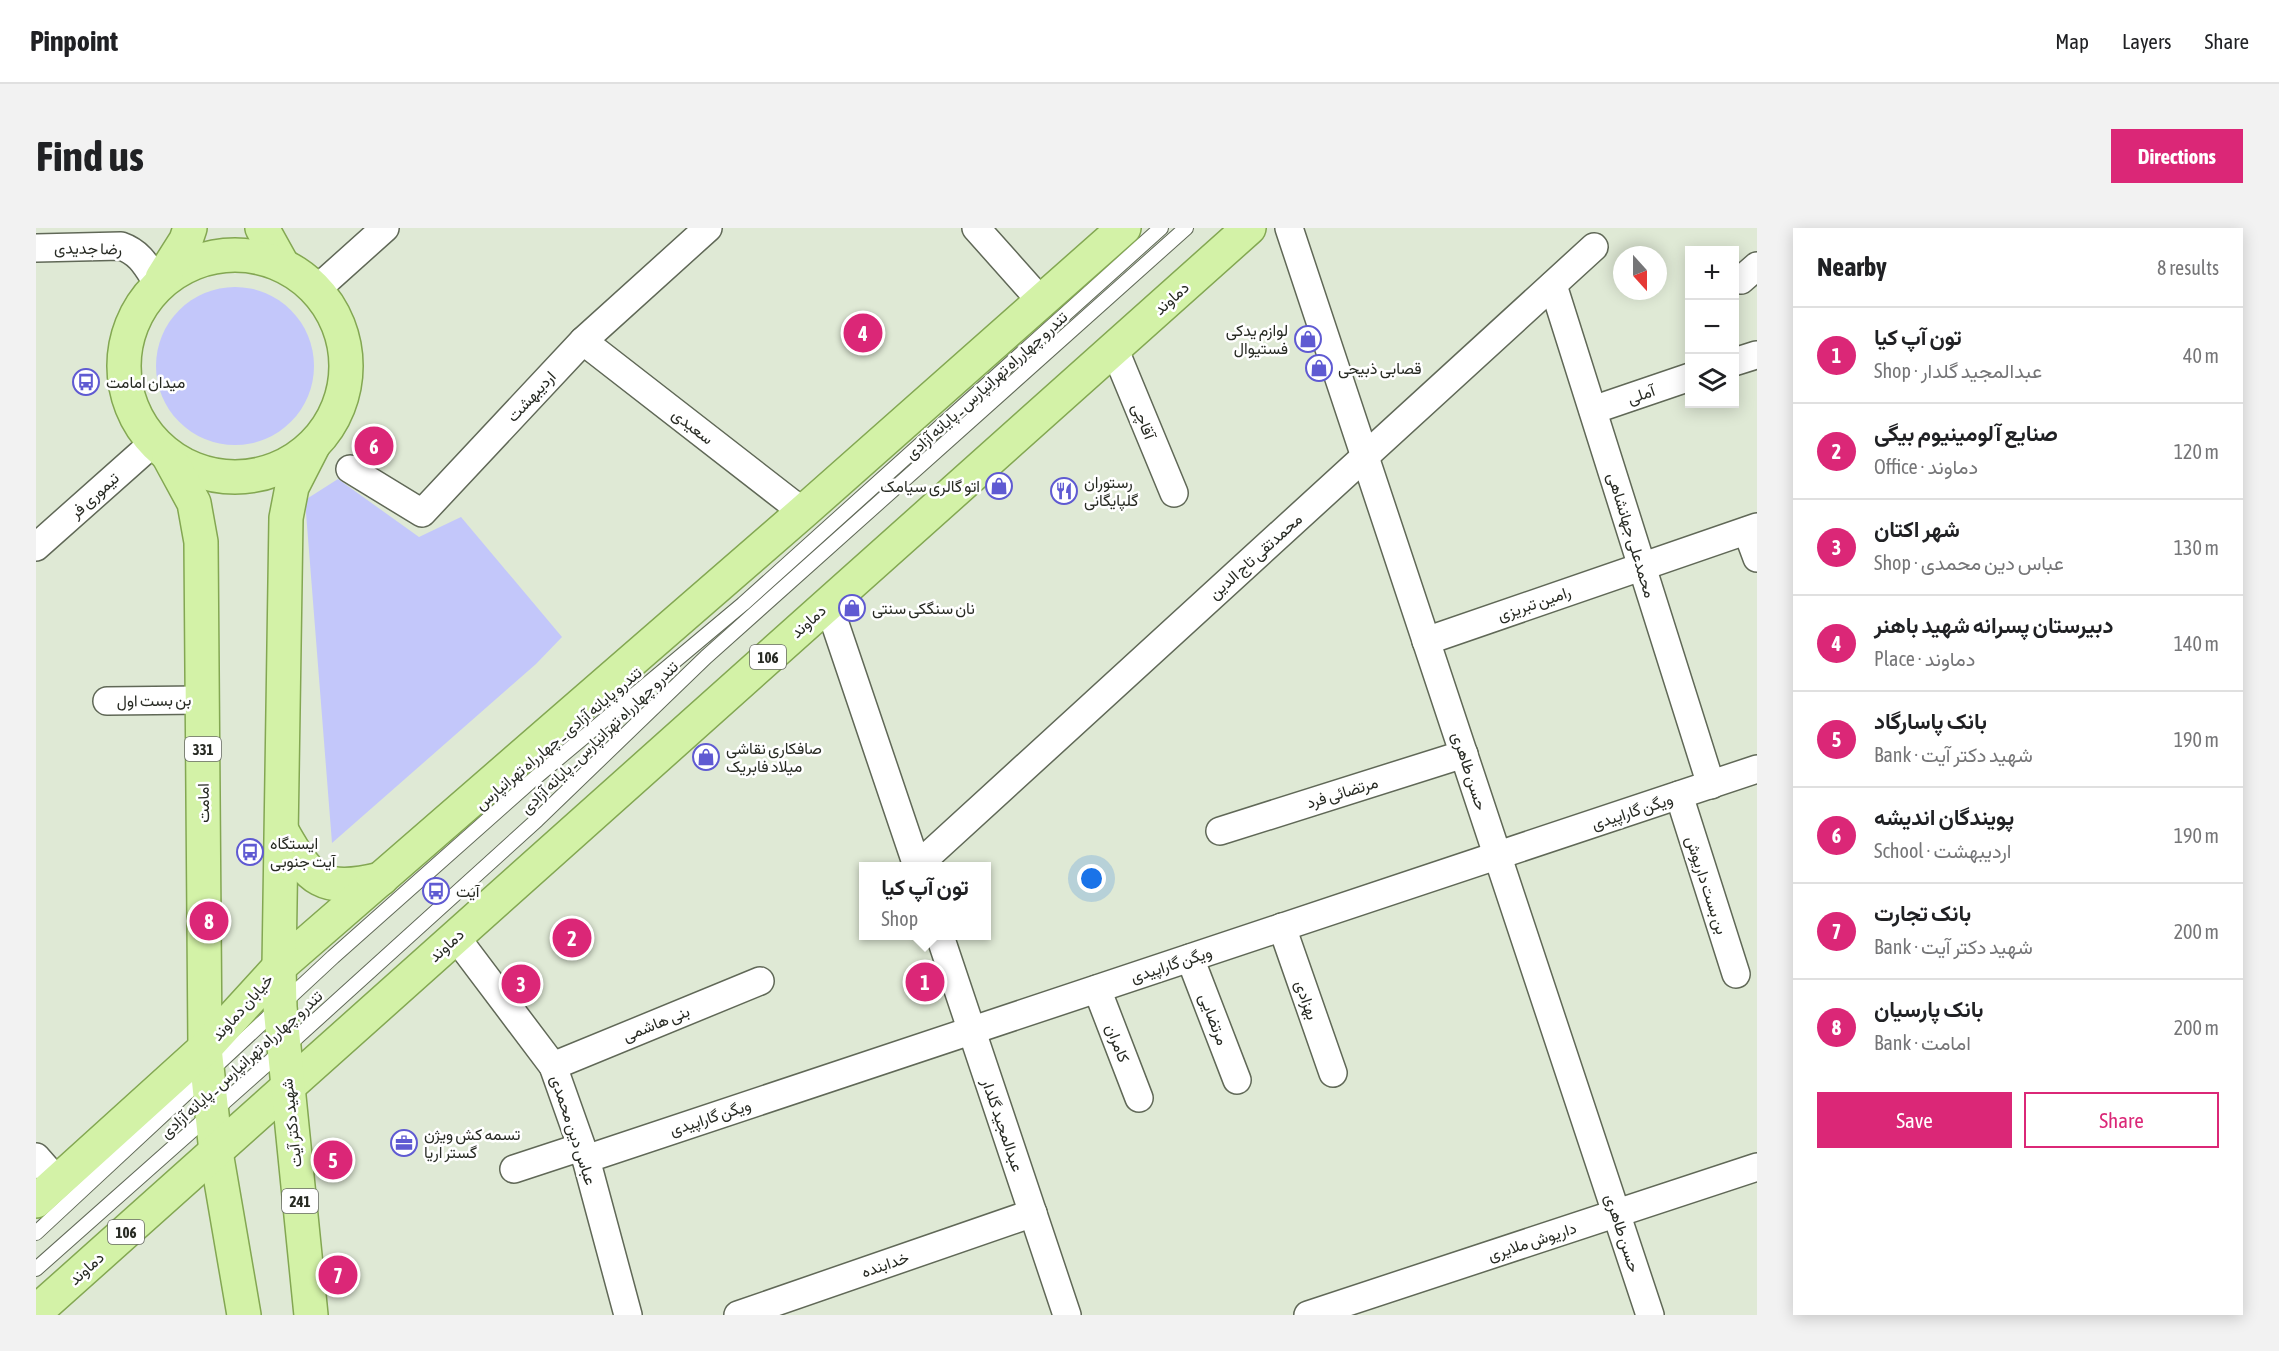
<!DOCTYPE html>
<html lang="en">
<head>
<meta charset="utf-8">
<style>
	:root { --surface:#fff; --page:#f2f2f2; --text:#202124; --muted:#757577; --line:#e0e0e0; --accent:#db2777 }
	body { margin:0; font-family:"Asap Condensed",Vazirmatn,sans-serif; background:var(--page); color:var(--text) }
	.controls { position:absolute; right:18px; top:18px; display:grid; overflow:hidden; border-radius:0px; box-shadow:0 3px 15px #0003 }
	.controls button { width:54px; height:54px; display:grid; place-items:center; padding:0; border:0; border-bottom:2px solid var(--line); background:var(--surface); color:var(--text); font:30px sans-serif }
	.compass { position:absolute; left:1577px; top:18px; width:54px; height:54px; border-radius:50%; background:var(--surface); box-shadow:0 3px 15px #0003; rotate:159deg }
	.you { position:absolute; left:1056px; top:651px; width:21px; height:21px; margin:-15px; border:4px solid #fff; border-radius:50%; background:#1a73e8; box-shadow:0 0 0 9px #1a73e833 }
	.badge { display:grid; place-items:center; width:39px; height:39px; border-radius:50%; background:var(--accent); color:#fff; font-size:20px; font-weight:700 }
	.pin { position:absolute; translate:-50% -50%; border:3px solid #fff; box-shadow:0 2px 6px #0006 }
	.popup { position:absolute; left:823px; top:634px; width:132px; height:78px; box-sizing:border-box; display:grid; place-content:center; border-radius:0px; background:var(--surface); filter:drop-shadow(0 2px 4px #0005); font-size:20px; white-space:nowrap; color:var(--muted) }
	.popup b { font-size:22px; color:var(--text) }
	.popup::after { content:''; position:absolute; left:50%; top:100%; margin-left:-12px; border:12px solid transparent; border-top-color:var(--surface) }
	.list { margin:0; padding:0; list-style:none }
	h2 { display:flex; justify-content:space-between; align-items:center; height:78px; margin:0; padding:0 24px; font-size:26px }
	h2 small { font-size:20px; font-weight:400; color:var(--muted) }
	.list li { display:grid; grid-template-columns:39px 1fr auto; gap:18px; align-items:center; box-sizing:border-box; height:96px; padding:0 24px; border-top:2px solid var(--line) }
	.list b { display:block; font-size:22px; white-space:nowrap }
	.list p { margin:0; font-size:20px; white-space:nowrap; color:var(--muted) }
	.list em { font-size:20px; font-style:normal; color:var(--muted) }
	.actions { display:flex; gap:12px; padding:18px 24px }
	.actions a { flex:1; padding:14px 0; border:2px solid var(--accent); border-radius:0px; text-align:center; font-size:21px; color:var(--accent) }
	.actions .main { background:var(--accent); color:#fff }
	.icon { flex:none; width:33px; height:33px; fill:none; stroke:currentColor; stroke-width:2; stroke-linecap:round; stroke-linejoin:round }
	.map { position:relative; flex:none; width:1721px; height:1087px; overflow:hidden; border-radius:0px }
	header { display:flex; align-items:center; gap:36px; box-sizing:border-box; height:84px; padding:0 30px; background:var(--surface); border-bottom:2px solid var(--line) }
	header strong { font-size:28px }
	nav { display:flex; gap:33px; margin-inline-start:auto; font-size:21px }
	.intro { display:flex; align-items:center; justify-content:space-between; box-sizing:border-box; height:144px; padding:0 36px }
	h1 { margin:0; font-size:42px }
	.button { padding:15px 27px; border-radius:0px; background:var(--accent); color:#fff; font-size:21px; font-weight:700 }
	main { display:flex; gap:36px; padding:0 36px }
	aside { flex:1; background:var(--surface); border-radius:0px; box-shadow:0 3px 15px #0003 }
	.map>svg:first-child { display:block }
</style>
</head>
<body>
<header>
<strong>Pinpoint</strong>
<nav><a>Map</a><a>Layers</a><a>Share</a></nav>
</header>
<div class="intro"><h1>Find us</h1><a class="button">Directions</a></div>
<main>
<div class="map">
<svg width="1721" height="1087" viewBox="0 0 1721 1087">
	<rect width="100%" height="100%" fill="#dfe9d5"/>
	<g fill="#c3c7fa">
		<circle cx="199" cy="138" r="79"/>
		<path d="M 302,251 L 383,309 L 425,289 L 526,409 L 500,436 L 296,615 L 269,272 Z"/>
	</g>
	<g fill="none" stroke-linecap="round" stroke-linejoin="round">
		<defs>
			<g id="lane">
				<path d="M 0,1005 L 297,729 L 493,555 L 707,376 L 1125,0"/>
				<path d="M 0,1041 L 248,821 L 501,592 L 670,429 L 1150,0"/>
			</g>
			<g id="street">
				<path d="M 940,0 L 1005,73"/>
				<path d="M 1253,0 L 1614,1087"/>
				<path d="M 0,20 L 85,18 C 105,25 111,39 122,56"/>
				<path d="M 1705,52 L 1721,38"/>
				<path d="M 1517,57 L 1675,557"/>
				<path d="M 281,61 L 349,0"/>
				<path d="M 547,113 L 767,284"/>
				<path d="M 1078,120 L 1138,265"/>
				<path d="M 1698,134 L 1720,127"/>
				<path d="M 1557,182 L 1654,149"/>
				<path d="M 314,241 L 386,285 L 547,113 L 672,0"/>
				<path d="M 1711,303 L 1721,330"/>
				<path d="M 0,319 L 117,215"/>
				<path d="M 792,375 L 881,638"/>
				<path d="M 1390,413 L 1721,299"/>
				<path d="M 71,473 L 166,472"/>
				<path d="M 1643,567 L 1700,746"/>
				<path d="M 1184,603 L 1428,526"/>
				<path d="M 881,638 L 1558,19"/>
				<path d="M 1246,699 L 1297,845"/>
				<path d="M 419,708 L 517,838 L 550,931 L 592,1087"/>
				<path d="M 904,708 L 1031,1087"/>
				<path d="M 1154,730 L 1201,852"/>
				<path d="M 1061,761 L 1103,870"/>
				<path d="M 517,838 L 724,753"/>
				<path d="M 0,929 L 22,954"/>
				<path d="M 550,931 L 1721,541"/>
				<path d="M 478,941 L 545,919"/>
				<path d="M 702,1087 L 997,985"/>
				<path d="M 1272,1087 L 1721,939"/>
			</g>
			<g id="primary">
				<path d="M 226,0 L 246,36"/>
				<circle cx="199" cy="138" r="111"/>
				<path d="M 126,50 L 150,12 L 154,0"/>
				<path d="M 133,229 L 158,275 L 165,314 L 169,820 L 180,924 L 208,1087"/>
				<path d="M 246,603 C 274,653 286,665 345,651"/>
				<path d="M 0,973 L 169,820 L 243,739 L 767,284 L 1088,0"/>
				<path d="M 0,1084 L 1213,0"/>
				<path d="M 275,1087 L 244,779 L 243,739 L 250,290 L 256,259 L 277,218"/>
			</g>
		</defs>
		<use href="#lane" stroke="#606857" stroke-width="16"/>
		<use href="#street" stroke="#606857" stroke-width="30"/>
		<use href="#primary" stroke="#83a752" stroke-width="36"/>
		<use href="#lane" stroke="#fff" stroke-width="14"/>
		<use href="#street" stroke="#fff" stroke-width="27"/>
		<use href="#primary" stroke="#d3f2a7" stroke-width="33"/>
	</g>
	<defs>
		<symbol id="shop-ring" viewBox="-11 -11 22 22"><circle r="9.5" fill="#fff" stroke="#5f5ad2" stroke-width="1.5"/><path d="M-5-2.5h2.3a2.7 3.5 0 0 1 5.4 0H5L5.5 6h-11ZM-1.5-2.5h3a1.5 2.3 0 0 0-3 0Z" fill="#5f5ad2"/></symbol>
		<symbol id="bus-ring" viewBox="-11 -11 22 22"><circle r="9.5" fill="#fff" stroke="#5f5ad2" stroke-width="1.5"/><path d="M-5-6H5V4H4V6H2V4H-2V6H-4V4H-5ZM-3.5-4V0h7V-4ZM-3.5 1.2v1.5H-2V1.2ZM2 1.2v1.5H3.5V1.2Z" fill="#5f5ad2"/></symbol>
		<symbol id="restaurant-ring" viewBox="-11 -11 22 22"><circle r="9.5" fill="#fff" stroke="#5f5ad2" stroke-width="1.5"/><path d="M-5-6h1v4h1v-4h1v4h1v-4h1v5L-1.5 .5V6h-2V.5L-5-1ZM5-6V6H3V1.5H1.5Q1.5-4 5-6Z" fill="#5f5ad2"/></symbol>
		<symbol id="office-ring" viewBox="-11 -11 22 22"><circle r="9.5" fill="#fff" stroke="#5f5ad2" stroke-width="1.5"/><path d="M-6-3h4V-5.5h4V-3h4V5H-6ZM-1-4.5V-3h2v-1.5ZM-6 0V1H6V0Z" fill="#5f5ad2"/></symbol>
	</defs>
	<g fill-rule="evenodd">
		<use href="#shop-ring" x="1257" y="96" width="30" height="30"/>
		<use href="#shop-ring" x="1268" y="125" width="30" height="30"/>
		<use href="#bus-ring" x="35" y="139" width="30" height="30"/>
		<use href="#shop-ring" x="948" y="243" width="30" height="30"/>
		<use href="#restaurant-ring" x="1013" y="248" width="30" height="30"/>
		<use href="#shop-ring" x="801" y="365" width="30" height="30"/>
		<use href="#shop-ring" x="655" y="514" width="30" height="30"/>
		<use href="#bus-ring" x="199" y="609" width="30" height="30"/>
		<use href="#bus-ring" x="385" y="648" width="30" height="30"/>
		<use href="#office-ring" x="353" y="900" width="30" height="30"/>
	</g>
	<g text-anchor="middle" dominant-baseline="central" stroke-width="5" stroke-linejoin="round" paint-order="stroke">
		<g fill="#fff" stroke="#686a65" stroke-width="1.5">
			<rect x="714" y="417" width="36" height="24" rx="4.5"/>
			<rect x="149" y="509" width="36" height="24" rx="4.5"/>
			<rect x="246" y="961" width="36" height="24" rx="4.5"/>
			<rect x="72" y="992" width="36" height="24" rx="4.5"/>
		</g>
		<g font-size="15" font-weight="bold" fill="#272a23">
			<text x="732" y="429">106</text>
			<text x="167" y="521">331</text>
			<text x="264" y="973">241</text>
			<text x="90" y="1004">106</text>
		</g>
		<g font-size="16" fill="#272a23" stroke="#fff">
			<text transform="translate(52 20) rotate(1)">رضا جدیدی</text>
			<text transform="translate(1135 70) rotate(-42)">دماوند</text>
			<text transform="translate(950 157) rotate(-42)">تندرو چهارراه تهرانپارس ـ پایانه آزادی</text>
			<text transform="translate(1605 166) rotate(-19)">آملی</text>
			<text transform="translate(495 168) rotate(-47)">اردیبهشت</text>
			<text transform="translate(1108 193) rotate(68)">آقاچی</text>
			<text transform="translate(657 198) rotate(38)">سعیدی</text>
			<text transform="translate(58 267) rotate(-42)">تیموری فر</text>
			<text transform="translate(1596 307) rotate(73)">محمدعلی جهانشاهی</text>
			<text transform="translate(1219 328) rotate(-42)">محمدتقی تاج الدین</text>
			<text transform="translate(1498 375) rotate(-19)">رامین تبریزی</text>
			<text transform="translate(772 393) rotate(-42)">دماوند</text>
			<text transform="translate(118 472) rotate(-1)">بن بست اول</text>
			<text transform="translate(563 509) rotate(-44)">تندرو چهارراه تهرانپارس ـ پایانه آزادی</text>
			<text transform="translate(522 510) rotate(-40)">تندرو پایانه آزادی ـ چهارراه تهرانپارس</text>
			<text transform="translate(1434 543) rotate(72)">حسن طاهری</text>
			<text transform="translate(1306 564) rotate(-17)">مرتضائی فرد</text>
			<text transform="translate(167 575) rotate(-91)">امامت</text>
			<text transform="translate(1596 583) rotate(-18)">ویگن گاراپیدی</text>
			<text transform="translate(1671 657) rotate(72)">بن بست داریوش</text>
			<text transform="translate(410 717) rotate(-42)">دماوند</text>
			<text transform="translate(1135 736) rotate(-18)">ویگن گاراپیدی</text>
			<text transform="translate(1271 772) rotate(71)">بهزادی</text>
			<text transform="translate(206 779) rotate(-48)">خیابان دماوند</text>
			<text transform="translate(1178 791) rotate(69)">مرتضایی</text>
			<text transform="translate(620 795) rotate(-22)">بنی هاشمی</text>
			<text transform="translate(1082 815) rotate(69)">کامران</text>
			<text transform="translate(205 836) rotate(-42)">تندرو چهارراه تهرانپارس ـ پایانه آزادی</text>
			<text transform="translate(674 889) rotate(-18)">ویگن گاراپیدی</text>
			<text transform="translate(255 895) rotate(-96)">شهید دکتر آیت</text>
			<text transform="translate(967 897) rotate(71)">عبدالمجید گلدار</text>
			<text transform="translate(538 902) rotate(72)">عباس دین محمدی</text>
			<text transform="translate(1587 1005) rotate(72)">حسن طاهری</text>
			<text transform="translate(1496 1013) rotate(-18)">داریوش ملایری</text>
			<text transform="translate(849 1036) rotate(-19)">خدابنده</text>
			<text transform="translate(50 1040) rotate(-42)">دماوند</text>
		</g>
		<g font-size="16" fill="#272a23" stroke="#fff" text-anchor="start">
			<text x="1252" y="102" text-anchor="end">لوازم یدکی<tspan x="1252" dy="18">فستیوال</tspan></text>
			<text x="1302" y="140">قصابی ذبیحی</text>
			<text x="70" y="154">میدان امامت</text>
			<text x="1048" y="254">رستوران<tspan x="1048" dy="18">گلپایگانی</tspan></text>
			<text x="944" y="258" text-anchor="end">اتو گالری سیامک</text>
			<text x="836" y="380">نان سنگکی سنتی</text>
			<text x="690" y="520">صافکاری نقاشی<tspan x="690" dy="18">میلاد فابریک</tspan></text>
			<text x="234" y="615">ایستگاه<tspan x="234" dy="18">آیت جنوبی</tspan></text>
			<text x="420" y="663">آیت</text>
			<text x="388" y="906">تسمه کش ویژن<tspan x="388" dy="18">گستر اریا</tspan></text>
		</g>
	</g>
</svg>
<div class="controls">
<button>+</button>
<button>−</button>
<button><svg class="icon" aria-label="layers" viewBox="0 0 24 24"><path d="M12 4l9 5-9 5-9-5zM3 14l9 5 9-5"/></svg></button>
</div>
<svg class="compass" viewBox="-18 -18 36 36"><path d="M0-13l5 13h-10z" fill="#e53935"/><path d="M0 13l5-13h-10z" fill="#757577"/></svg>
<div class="you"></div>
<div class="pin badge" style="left:889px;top:754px">1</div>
<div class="popup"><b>تون آپ کیا</b>Shop</div>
<div class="pin badge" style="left:536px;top:710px">2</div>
<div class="pin badge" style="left:485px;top:756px">3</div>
<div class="pin badge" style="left:827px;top:105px">4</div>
<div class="pin badge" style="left:297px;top:932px">5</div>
<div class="pin badge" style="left:338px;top:218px">6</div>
<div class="pin badge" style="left:302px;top:1047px">7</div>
<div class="pin badge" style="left:173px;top:693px">8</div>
</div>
<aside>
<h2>Nearby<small>8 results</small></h2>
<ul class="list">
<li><span class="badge">1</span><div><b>تون آپ کیا</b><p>Shop · عبدالمجید گلدار</p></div><em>40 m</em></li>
<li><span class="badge">2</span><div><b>صنایع آلومینیوم بیگی</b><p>Office · دماوند</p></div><em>120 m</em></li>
<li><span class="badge">3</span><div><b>شهر اکتان</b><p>Shop · عباس دین محمدی</p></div><em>130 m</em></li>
<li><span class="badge">4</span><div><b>دبیرستان پسرانه شهید باهنر</b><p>Place · دماوند</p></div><em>140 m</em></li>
<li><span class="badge">5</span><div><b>بانک پاسارگاد</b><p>Bank · شهید دکتر آیت</p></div><em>190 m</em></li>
<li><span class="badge">6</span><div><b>پویندگان اندیشه</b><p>School · اردیبهشت</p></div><em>190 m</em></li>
<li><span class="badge">7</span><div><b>بانک تجارت</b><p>Bank · شهید دکتر آیت</p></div><em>200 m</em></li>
<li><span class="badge">8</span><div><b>بانک پارسیان</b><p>Bank · امامت</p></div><em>200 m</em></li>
</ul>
<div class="actions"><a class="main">Save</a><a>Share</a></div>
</aside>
</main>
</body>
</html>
